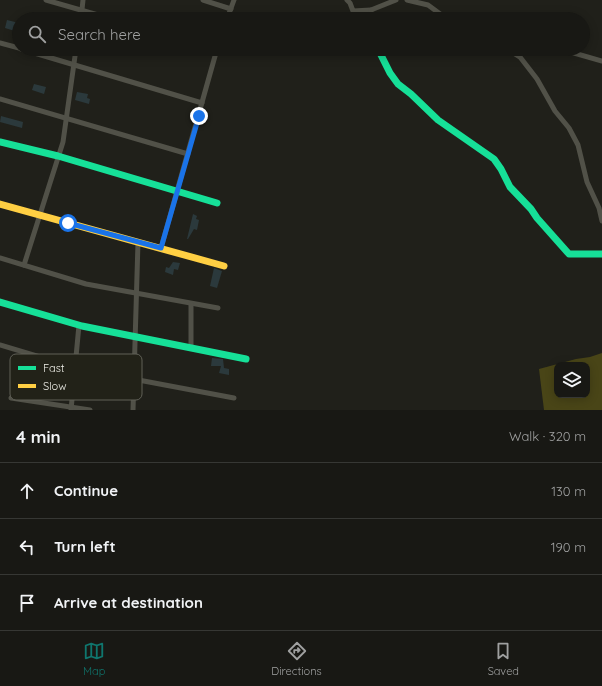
<!DOCTYPE html>
<html lang="en">
<head>
<meta charset="utf-8">
<style>
	:root { --surface:#181814; --page:#21211d; --text:#f1f3f6; --muted:#9fa0a0; --line:#363734; --accent:#0f766e }
	body { margin:0; font-family:Quicksand,sans-serif; background:var(--page); color:var(--text) }
	.controls { position:absolute; right:12px; bottom:12px; display:grid; overflow:hidden; border-radius:8px; box-shadow:0 2px 10px #0003 }
	.controls button { width:36px; height:36px; display:grid; place-items:center; padding:0; border:0; border-bottom:1px solid var(--line); background:var(--surface); color:var(--text); font:20px sans-serif }
	.stop { position:absolute; width:12px; height:12px; margin:-9px; border:3px solid #1a73e8; border-radius:50%; background:#fff }
	.stop.end { background:#1a73e8; border-color:#fff; box-shadow:0 1px 4px #0008 }
	.list { margin:0; padding:0; list-style:none }
	h2 { display:flex; justify-content:space-between; align-items:center; height:52px; margin:0; padding:0 16px; font-size:17px }
	h2 small { font-size:13px; font-weight:400; color:var(--muted) }
	.list li { display:grid; grid-template-columns:26px 1fr auto; gap:12px; align-items:center; box-sizing:border-box; height:56px; padding:0 16px; border-top:1px solid var(--line) }
	.list b { display:block; font-size:15px; white-space:nowrap }
	.list em { font-size:13px; font-style:normal; color:var(--muted) }
	.icon { flex:none; width:22px; height:22px; fill:none; stroke:currentColor; stroke-width:2; stroke-linecap:round; stroke-linejoin:round }
	.map { position:relative; flex:none; width:602px; height:410px; overflow:hidden }
	.search { position:absolute; background:var(--surface); box-shadow:0 2px 10px #0003; left:12px; right:12px; top:12px; height:44px; display:flex; align-items:center; gap:10px; box-sizing:border-box; padding:0 14px; border-radius:22px; color:var(--muted); font-size:15px }
	.sheet { height:220px; background:var(--surface) }
	nav { display:flex; justify-content:space-around; align-items:center; box-sizing:border-box; height:56px; border-top:1px solid var(--line); background:var(--surface); font-size:11px; color:var(--muted) }
	nav a { display:grid; justify-items:center; gap:2px }
	nav .on { color:var(--accent) }
	.map>svg:first-child { display:block }
</style>
</head>
<body>
<div class="map">
<svg width="602" height="410" viewBox="0 0 602 410">
	<rect width="100%" height="100%" fill="#20201a"/>
	<path fill="#494517" fill-rule="evenodd" d="M 602,353 L 602,410 L 544,410 L 539,369 L 576,359 L 590,357 ZM 557,365 L 587,365 L 587,395 L 557,395 Z"/>
	<g fill="#2b393c">
		<path d="M 7,20 L 19,23 L 18,32 L 5,28 Z"/>
		<path d="M 34,84 L 46,87 L 44,94 L 32,90 Z"/>
		<path d="M 77,92 L 88,94 L 87,98 L 90,99 L 89,104 L 75,100 Z"/>
		<path d="M 1,116 L 23,122 L 22,128 L 0,122 Z"/>
		<path d="M 193,214 L 197,216 L 196,219 L 199,220 L 197,230 L 194,229 L 188,239 L 187,239 Z"/>
		<path d="M 173,262 L 180,263 L 178,270 L 174,269 L 173,275 L 165,272 L 166,267 L 169,268 Z"/>
		<path d="M 214,268 L 222,271 L 217,288 L 210,286 Z"/>
		<path d="M 212,358 L 223,359 L 224,368 L 229,369 L 229,375 L 219,373 L 221,366 L 211,366 Z"/>
	</g>
	<g fill="none" stroke-linecap="round" stroke-linejoin="round">
		<g stroke="#515148" stroke-width="5">
			<path d="M 46,0 L 112,19"/>
			<path d="M 203,0 L 231,9"/>
			<path d="M 347,0 L 350,3 L 353,11 L 371,10"/>
			<path d="M 407,0 L 428,5 L 447,19"/>
			<path d="M 81,19 L 83,0"/>
			<path d="M 227,19 L 234,0"/>
			<path d="M 371,19 L 371,10 L 396,0"/>
			<path d="M 0,43 L 19,48"/>
			<path d="M 21,49 L 202,103"/>
			<path d="M 507,49 L 520,57 L 537,79 L 555,111 L 569,128 L 578,145 L 587,182 L 599,208 L 602,221"/>
			<path d="M 552,49 L 560,49 L 602,61"/>
			<path d="M 0,99 L 188,154"/>
			<path d="M 161,248 L 217,49"/>
			<path d="M 0,258 L 86,284 L 218,308"/>
			<path d="M 24,265 L 63,142 L 76,49"/>
			<path d="M 191,304 L 191,348"/>
			<path d="M 0,345 L 80,369 L 234,398"/>
			<path d="M 11,398 L 90,410"/>
			<path d="M 71,410 L 79,325"/>
			<path d="M 133,410 L 138,242"/>
		</g>
		<g stroke="#16e098" stroke-width="7">
			<path d="M 378,49 L 390,73 L 398,84 L 411,94 L 438,120 L 494,159 L 501,169 L 510,187 L 531,209 L 537,218 L 569,254 L 602,254"/>
			<path d="M 0,142 L 58,156 L 217,203"/>
			<path d="M 0,302 L 82,326 L 246,359"/>
		</g>
		<path stroke="#ffcf43" stroke-width="7" d="M 0,204 L 224,266"/>
	</g>
	<g fill="none" stroke-linecap="round" stroke-linejoin="round">
		<path stroke="#1a73e8" stroke-width="5" d="M 68,223 L 161,248 L 199,116"/>
	</g>
	<rect x="10" y="354" width="132" height="46" rx="6" fill="#222218" stroke="#606057" stroke-width="1"/>
	<rect x="18" y="366" width="18" height="4" fill="#16e098"/>
	<rect x="18" y="384" width="18" height="4" fill="#ffcf43"/>
	<g font-size="11" fill="#f0f0e9">
		<text x="43" y="372">Fast</text>
		<text x="43" y="390">Slow</text>
	</g>
</svg>
<div class="controls">
<button><svg class="icon" aria-label="layers" viewBox="0 0 24 24"><path d="M12 4l9 5-9 5-9-5zM3 14l9 5 9-5"/></svg></button>
</div>
<div class="stop" style="left:68px;top:223px"></div>
<div class="stop end" style="left:199px;top:116px"></div>
<div class="search"><svg class="icon" aria-label="search" viewBox="0 0 24 24"><circle cx="10" cy="10" r="6"/><path d="M15 15l6 6"/></svg>Search here</div>
</div>
<section class="sheet">
<h2>4 min<small>Walk · 320 m</small></h2>
<ul class="list">
<li><svg class="icon" aria-label="ahead" viewBox="0 0 24 24"><path d="M12 20V5M6 11l6-6 6 6"/></svg><div><b>Continue</b></div><em>130 m</em></li>
<li><svg class="icon" aria-label="left" viewBox="0 0 24 24"><path d="M17 20v-9H6M10 6l-5 5 5 5"/></svg><div><b>Turn left</b></div><em>190 m</em></li>
<li><svg class="icon" aria-label="arrive" viewBox="0 0 24 24"><path d="M6 21V4h12l-3 4 3 4H6"/></svg><div><b>Arrive at destination</b></div></li>
</ul>
</section>
<nav>
<a class="on"><svg class="icon" aria-label="map" viewBox="0 0 24 24"><path d="M3 6l6-2 6 2 6-2v14l-6 2-6-2-6 2zM9 4v14M15 6v14"/></svg>Map</a>
<a><svg class="icon" aria-label="directions" viewBox="0 0 24 24"><path d="M12 3l9 9-9 9-9-9zM9 14v-3h6M13 9l2 2-2 2"/></svg>Directions</a>
<a><svg class="icon" aria-label="saved" viewBox="0 0 24 24"><path d="M7 4h10v16l-5-4-5 4z"/></svg>Saved</a>
</nav>
</body>
</html>
